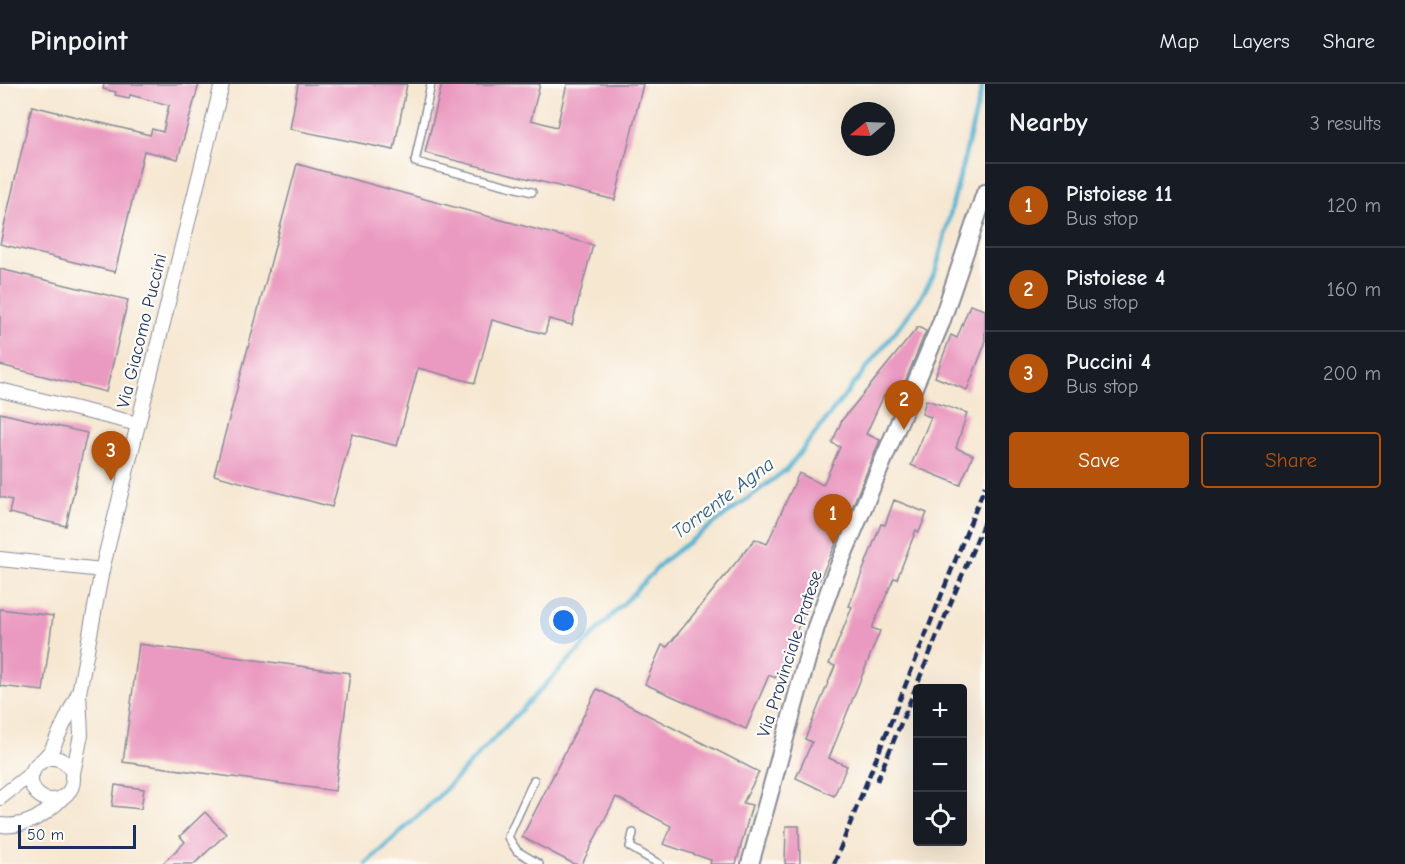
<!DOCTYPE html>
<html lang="en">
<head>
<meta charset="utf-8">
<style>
	:root { --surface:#171b24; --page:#20242c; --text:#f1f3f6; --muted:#9ea1a6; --line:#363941; --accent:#b45309 }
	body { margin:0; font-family:"Comic Neue",sans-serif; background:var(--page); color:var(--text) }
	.controls { position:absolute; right:18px; bottom:18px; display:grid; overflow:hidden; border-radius:6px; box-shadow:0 6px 24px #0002 }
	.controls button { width:54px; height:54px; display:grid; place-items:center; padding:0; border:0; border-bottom:2px solid var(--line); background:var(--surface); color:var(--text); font:30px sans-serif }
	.compass { position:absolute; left:841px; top:18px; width:54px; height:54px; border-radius:50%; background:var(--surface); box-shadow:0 6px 24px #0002; rotate:251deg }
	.scale { position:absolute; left:18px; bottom:15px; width:118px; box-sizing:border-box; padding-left:6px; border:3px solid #1b2f5e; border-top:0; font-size:16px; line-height:21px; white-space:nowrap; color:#1b2f5e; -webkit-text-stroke:4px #fdfcf7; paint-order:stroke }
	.you { position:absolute; left:564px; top:537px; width:21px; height:21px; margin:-15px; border:4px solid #fff; border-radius:50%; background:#1a73e8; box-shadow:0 0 0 9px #1a73e833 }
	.badge { display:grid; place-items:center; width:39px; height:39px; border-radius:50%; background:var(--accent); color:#fff; font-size:20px; font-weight:700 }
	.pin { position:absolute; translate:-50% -50px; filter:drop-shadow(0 2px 3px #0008) }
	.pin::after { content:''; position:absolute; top:32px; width:21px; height:18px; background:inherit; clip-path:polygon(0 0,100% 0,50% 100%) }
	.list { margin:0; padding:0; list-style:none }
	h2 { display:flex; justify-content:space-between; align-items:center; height:78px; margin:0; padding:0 24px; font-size:26px }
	h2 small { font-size:20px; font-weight:400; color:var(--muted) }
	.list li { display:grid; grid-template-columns:39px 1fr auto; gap:18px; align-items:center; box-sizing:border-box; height:84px; padding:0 24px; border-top:2px solid var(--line) }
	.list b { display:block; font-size:22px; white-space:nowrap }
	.list p { margin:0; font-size:20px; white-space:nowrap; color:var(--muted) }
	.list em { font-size:20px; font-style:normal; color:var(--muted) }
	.actions { display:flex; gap:12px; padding:18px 24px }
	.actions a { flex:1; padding:14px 0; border:2px solid var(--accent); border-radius:6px; text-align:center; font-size:21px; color:var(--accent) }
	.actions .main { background:var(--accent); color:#fff }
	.icon { flex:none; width:33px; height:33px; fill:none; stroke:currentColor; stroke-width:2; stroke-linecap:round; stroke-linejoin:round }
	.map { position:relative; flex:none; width:985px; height:780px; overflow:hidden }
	header { display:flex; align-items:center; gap:36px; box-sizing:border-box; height:84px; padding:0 30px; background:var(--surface); border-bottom:2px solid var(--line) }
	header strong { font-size:28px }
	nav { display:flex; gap:33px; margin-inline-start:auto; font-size:21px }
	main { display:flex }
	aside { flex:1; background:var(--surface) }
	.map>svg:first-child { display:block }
</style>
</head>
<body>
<header>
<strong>Pinpoint</strong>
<nav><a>Map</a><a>Layers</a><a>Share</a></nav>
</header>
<main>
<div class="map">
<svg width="985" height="780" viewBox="0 0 985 780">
	<rect width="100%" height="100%" fill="#fdfcf7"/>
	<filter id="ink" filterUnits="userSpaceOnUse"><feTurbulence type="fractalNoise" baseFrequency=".0167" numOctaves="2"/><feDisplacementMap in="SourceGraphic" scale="12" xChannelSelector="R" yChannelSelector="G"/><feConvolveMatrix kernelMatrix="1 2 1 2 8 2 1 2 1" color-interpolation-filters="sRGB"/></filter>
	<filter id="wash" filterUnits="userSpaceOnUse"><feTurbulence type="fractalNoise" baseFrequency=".008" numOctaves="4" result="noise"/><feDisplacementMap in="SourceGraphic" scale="24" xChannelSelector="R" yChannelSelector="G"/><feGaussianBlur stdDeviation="1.35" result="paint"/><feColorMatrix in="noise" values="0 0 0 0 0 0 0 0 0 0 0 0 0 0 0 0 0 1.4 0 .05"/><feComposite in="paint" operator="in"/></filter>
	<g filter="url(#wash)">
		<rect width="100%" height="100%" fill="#f6e7d1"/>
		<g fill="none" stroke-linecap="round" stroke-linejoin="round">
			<path stroke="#54b4d3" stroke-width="4.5" d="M 366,780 L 434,717 L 665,476 L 787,385 L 895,248 L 919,217 L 936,186 L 983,0"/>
		</g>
		<g id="blocks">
			<g fill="#ea99c0">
				<path d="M 104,0 L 199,0 L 178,75 L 144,67 L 115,188 L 0,160 L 32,22 L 150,51 L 152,45 L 163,48 L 169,21 L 130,11 L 129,14 L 115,11 L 116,8 L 103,5 Z"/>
				<path d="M 298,0 L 407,0 L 394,66 L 290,45 Z"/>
				<path d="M 442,0 L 540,0 L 531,36 L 557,43 L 567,0 L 643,0 L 615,116 L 425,69 Z"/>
				<path d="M 297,80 L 593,161 L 572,241 L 549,235 L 545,250 L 492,236 L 475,299 L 418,284 L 397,362 L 352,350 L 332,423 L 214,391 Z"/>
				<path d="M 0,185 L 128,216 L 106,308 L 0,281 Z"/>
				<path d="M 970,221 L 985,226 L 985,260 L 967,306 L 935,293 L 951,251 L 957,254 Z"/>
				<path d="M 918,243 L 926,247 L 897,317 L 884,311 L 866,350 L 880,356 L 848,433 L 775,594 L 769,591 L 746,645 L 645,600 L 662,561 L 667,563 L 755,455 L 767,460 L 799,389 L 823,401 L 840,363 L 832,359 L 842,336 Z"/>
				<path d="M 926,316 L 967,329 L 956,364 L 973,371 L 960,401 L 911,381 L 931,333 L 922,330 Z"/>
				<path d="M 0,329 L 87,349 L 66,442 L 9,429 L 12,416 L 0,413 Z"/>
				<path d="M 894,416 L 927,429 L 919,448 L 916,446 L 897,495 L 894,494 L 872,544 L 880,547 L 829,674 L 847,682 L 834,712 L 796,694 L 812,658 L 805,655 L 835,582 L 829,580 L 852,523 L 849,522 L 881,440 L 885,441 Z"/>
				<path d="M 0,525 L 53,532 L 43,607 L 0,602 Z"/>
				<path d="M 139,560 L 350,589 L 335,707 L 123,678 Z"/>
				<path d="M 597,605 L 759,688 L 743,719 L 752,721 L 736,780 L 710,780 L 711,776 L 663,760 L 671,742 L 616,713 L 582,780 L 574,780 L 522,753 Z"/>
				<path d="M 115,701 L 144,705 L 141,725 L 112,722 Z"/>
				<path d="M 205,728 L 226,750 L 194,780 L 162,780 L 185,758 L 180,752 Z"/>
				<path d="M 786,742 L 799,742 L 800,780 L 785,780 Z"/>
			</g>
		</g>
	</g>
	<g filter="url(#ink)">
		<use href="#blocks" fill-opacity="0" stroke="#888b98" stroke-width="1.5"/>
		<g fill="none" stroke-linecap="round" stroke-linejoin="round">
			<defs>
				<g id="service">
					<path d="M 431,0 L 415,78 L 532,108"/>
					<path d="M 534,696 L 508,753 L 517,767 L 539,780"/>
					<path d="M 633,749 L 630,763 L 659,780"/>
				</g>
				<g id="minor">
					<path d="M 0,306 L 138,340"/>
					<path d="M 0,475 L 102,486"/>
					<circle cx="52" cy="695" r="21"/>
					<path d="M 41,678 L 51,667 L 78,610"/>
					<path d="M 72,694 L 81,651 L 79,609 L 102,486 L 222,0"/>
					<path d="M 0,714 L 33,688"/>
					<path d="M 0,741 C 27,744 45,731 63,713"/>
				</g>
				<path id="tertiary" d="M 750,780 L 816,543 L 834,493 L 941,239 L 985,109"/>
			</defs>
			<use href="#service" stroke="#888b98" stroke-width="10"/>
			<use href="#minor" stroke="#888b98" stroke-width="16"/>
			<use href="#tertiary" stroke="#888b98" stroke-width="20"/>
			<use href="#service" stroke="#fff" stroke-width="7"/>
			<use href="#minor" stroke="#fff" stroke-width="14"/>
			<use href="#tertiary" stroke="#fff" stroke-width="16"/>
			<g stroke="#1b2f5e" stroke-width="4.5" stroke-dasharray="9 4.5" stroke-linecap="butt">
				<path d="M 877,697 L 985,436"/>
				<path d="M 834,780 L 985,402"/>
			</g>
		</g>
	</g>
	<g text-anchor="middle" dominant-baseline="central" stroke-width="4.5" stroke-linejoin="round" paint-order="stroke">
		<g font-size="18" fill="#1b2f5e" stroke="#fdfcf7">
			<text transform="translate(142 247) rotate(-76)">Via Giacomo Puccini</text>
			<text transform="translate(790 570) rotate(-72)">Via Provinciale Pratese</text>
		</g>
		<g font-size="20" font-style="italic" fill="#2f5e87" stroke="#fdfcf7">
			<text transform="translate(723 414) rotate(-37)">Torrente Agna</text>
		</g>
	</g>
</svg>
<div class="controls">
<button>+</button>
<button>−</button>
<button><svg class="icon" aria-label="locate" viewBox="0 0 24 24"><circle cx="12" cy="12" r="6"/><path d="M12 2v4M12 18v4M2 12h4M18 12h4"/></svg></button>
</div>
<svg class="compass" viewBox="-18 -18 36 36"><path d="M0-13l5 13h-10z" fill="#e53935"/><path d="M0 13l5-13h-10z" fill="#9ea1a6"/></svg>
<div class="scale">50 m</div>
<div class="you"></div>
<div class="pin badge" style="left:833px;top:460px">1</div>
<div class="pin badge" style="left:904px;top:346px">2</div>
<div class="pin badge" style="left:111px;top:397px">3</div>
</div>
<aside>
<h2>Nearby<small>3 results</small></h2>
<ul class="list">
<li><span class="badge">1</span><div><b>Pistoiese 11</b><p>Bus stop</p></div><em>120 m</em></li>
<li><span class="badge">2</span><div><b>Pistoiese 4</b><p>Bus stop</p></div><em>160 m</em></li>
<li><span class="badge">3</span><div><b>Puccini 4</b><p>Bus stop</p></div><em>200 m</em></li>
</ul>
<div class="actions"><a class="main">Save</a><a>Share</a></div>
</aside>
</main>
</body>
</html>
